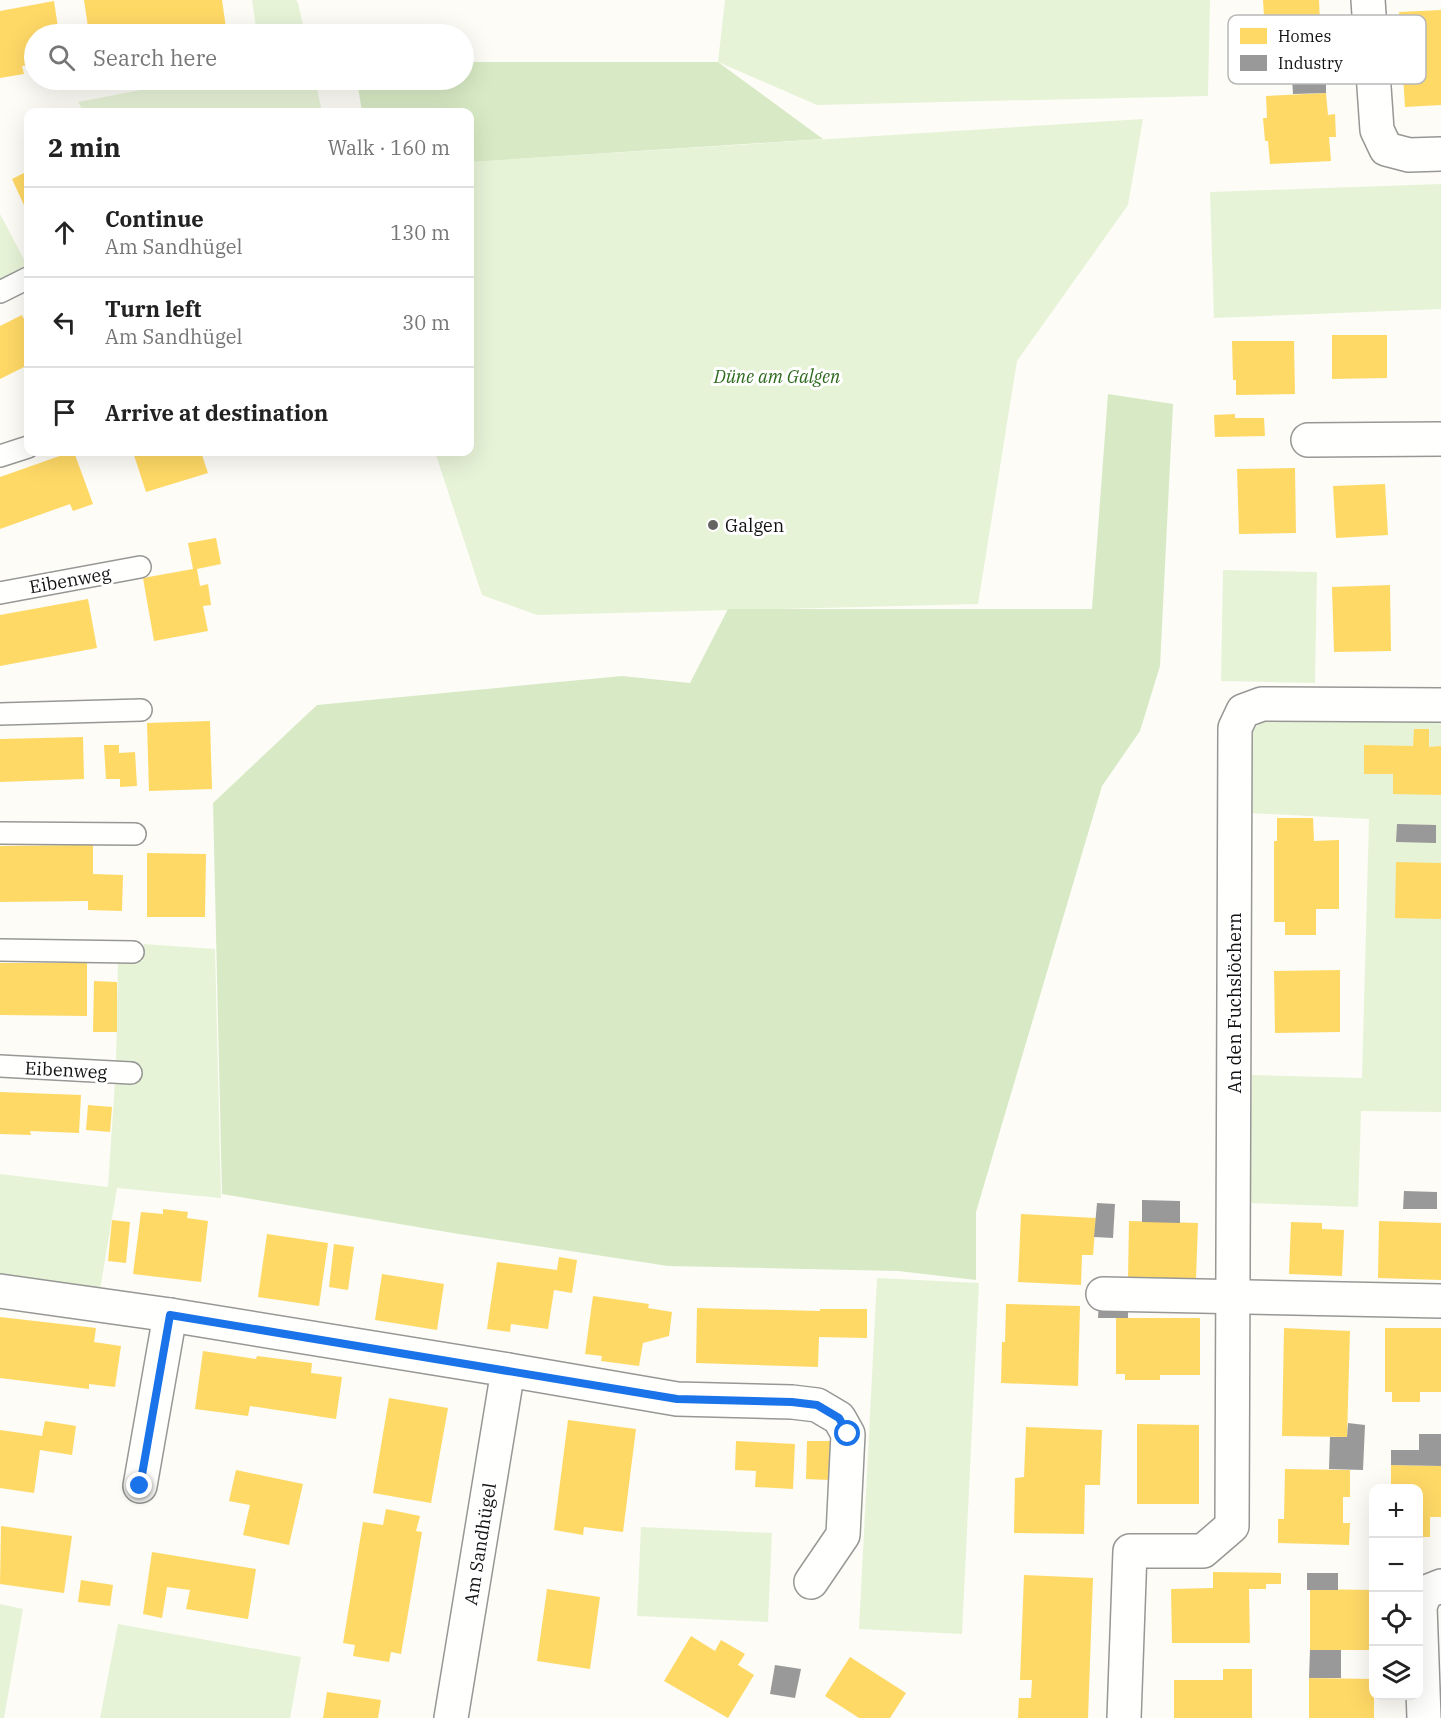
<!DOCTYPE html>
<html lang="en">
<head>
<meta charset="utf-8">
<style>
	:root { --surface:#fff; --page:#f6f6f6; --text:#222; --muted:#767676; --line:#e0e0e0 }
	body { margin:0; font-family:"IBM Plex Serif",serif; background:var(--page); color:var(--text) }
	.controls { position:absolute; right:18px; bottom:18px; display:grid; overflow:hidden; border-radius:12px; box-shadow:0 6px 24px #0002 }
	.controls button { width:54px; height:54px; display:grid; place-items:center; padding:0; border:0; border-bottom:2px solid var(--line); background:var(--surface); color:var(--text); font:30px sans-serif }
	.stop { position:absolute; width:18px; height:18px; margin:-14px; border:4px solid #1a73e8; border-radius:50%; background:#fff }
	.stop.end { background:#1a73e8; border-color:#fff; box-shadow:0 2px 6px #0008 }
	.list { margin:0; padding:0; list-style:none }
	h2 { display:flex; justify-content:space-between; align-items:center; height:78px; margin:0; padding:0 24px; font-size:26px }
	h2 small { font-size:20px; font-weight:400; color:var(--muted) }
	.list li { display:grid; grid-template-columns:39px 1fr auto; gap:18px; align-items:center; box-sizing:border-box; height:90px; padding:0 24px; border-top:2px solid var(--line) }
	.list b { display:block; font-size:22px; white-space:nowrap }
	.list p { margin:0; font-size:20px; white-space:nowrap; color:var(--muted) }
	.list em { font-size:20px; font-style:normal; color:var(--muted) }
	.icon { flex:none; width:33px; height:33px; fill:none; stroke:currentColor; stroke-width:2; stroke-linecap:round; stroke-linejoin:round }
	.map { position:relative; flex:none; width:1441px; height:1718px; overflow:hidden }
	.search { position:absolute; background:var(--surface); box-shadow:0 6px 24px #0002; left:24px; top:24px; width:450px; height:66px; display:flex; align-items:center; gap:15px; box-sizing:border-box; padding:0 21px; border-radius:33px; color:var(--muted); font-size:22px }
	.panel { position:absolute; background:var(--surface); box-shadow:0 6px 24px #0002; left:24px; top:108px; width:450px; height:348px; border-radius:12px }
	.map>svg:first-child { display:block }
</style>
</head>
<body>
<div class="map">
<svg width="1441" height="1718" viewBox="0 0 1441 1718">
	<rect width="100%" height="100%" fill="#fdfcf7"/>
	<g fill="#e7f3d7">
		<path d="M 252,0 L 296,0 L 298,3 L 305,34 L 257,34 Z"/>
		<path d="M 725,0 L 1210,0 L 1208,96 L 817,105 L 718,62 Z"/>
		<path d="M 193,80 L 315,80 L 322,112 L 84,112 L 78,102 Z"/>
		<path d="M 1143,119 L 1128,205 L 1017,361 L 978,604 L 537,615 L 482,595 L 435,452 L 470,452 L 470,162 Z"/>
		<path d="M 1441,184 L 1441,309 L 1214,318 L 1210,192 Z"/>
		<path d="M 0,214 L 27,265 L 0,279 Z"/>
		<path d="M 1223,570 L 1317,572 L 1315,683 L 1221,681 Z"/>
		<path d="M 1270,715 L 1441,715 L 1441,1112 L 1361,1111 L 1358,1207 L 1248,1203 L 1252,1075 L 1362,1078 L 1369,819 L 1249,813 L 1250,732 Z"/>
		<path d="M 144,944 L 215,949 L 221,1198 L 117,1188 L 100,1290 L 0,1275 L 0,1174 L 108,1187 L 115,1081 L 138,1083 L 140,1067 L 116,1063 L 118,959 L 143,961 Z"/>
		<path d="M 877,1278 L 979,1283 L 962,1634 L 859,1629 Z"/>
		<path d="M 641,1527 L 772,1533 L 768,1622 L 637,1616 Z"/>
		<path d="M 0,1604 L 23,1609 L 4,1718 L 0,1718 Z"/>
		<path d="M 118,1624 L 301,1657 L 290,1718 L 100,1718 Z"/>
	</g>
	<g fill="#d8eac5">
		<path d="M 464,62 L 718,62 L 823,139 L 470,162 L 470,112 L 362,112 L 357,80 L 464,80 Z"/>
		<path d="M 1108,394 L 1173,404 L 1160,666 L 1140,731 L 1102,786 L 976,1212 L 976,1280 L 898,1271 L 668,1266 L 459,1234 L 222,1194 L 213,803 L 317,705 L 622,676 L 690,683 L 728,609 L 1092,609 Z"/>
	</g>
	<g fill="#ffd966">
		<path d="M 84,0 L 222,0 L 226,28 L 190,31 L 191,34 L 89,34 Z"/>
		<path d="M 1263,0 L 1319,0 L 1321,45 L 1266,48 Z"/>
		<path d="M 54,1 L 59,34 L 34,34 L 34,64 L 22,66 L 24,74 L 0,78 L 0,11 Z"/>
		<path d="M 1441,10 L 1441,105 L 1405,107 L 1399,12 Z"/>
		<path d="M 1326,93 L 1328,115 L 1335,114 L 1336,137 L 1329,137 L 1331,161 L 1270,164 L 1268,141 L 1265,141 L 1263,118 L 1267,118 L 1266,96 Z"/>
		<path d="M 28,171 L 28,214 L 12,179 Z"/>
		<path d="M 22,315 L 28,328 L 28,365 L 0,379 L 0,326 Z"/>
		<path d="M 1332,335 L 1387,335 L 1387,378 L 1332,379 Z"/>
		<path d="M 1232,341 L 1294,341 L 1295,394 L 1236,395 L 1236,380 L 1233,380 Z"/>
		<path d="M 1235,414 L 1235,418 L 1264,418 L 1265,436 L 1215,437 L 1214,415 Z"/>
		<path d="M 71,452 L 74,452 L 93,504 L 73,511 L 70,504 L 0,529 L 0,477 Z"/>
		<path d="M 133,452 L 201,452 L 208,473 L 146,492 Z"/>
		<path d="M 1295,468 L 1296,533 L 1239,534 L 1237,469 Z"/>
		<path d="M 1385,484 L 1388,535 L 1336,538 L 1333,486 Z"/>
		<path d="M 216,538 L 221,564 L 197,569 L 200,586 L 208,584 L 211,605 L 203,606 L 208,631 L 154,641 L 143,578 L 193,569 L 188,543 Z"/>
		<path d="M 1390,585 L 1391,651 L 1334,652 L 1332,587 Z"/>
		<path d="M 88,599 L 97,648 L 0,666 L 0,615 Z"/>
		<path d="M 210,721 L 212,789 L 149,791 L 147,723 Z"/>
		<path d="M 1414,729 L 1429,729 L 1429,747 L 1441,746 L 1441,795 L 1393,794 L 1393,774 L 1364,774 L 1364,745 L 1413,746 Z"/>
		<path d="M 83,737 L 84,779 L 0,782 L 0,739 Z"/>
		<path d="M 104,745 L 119,745 L 119,753 L 135,752 L 137,786 L 120,787 L 120,779 L 106,779 Z"/>
		<path d="M 1277,818 L 1313,818 L 1314,841 L 1339,840 L 1339,909 L 1316,909 L 1316,935 L 1285,935 L 1285,922 L 1274,922 L 1274,841 L 1277,841 Z"/>
		<path d="M 93,845 L 93,874 L 123,875 L 122,911 L 88,910 L 88,901 L 0,902 L 0,846 Z"/>
		<path d="M 147,853 L 206,854 L 205,917 L 147,917 Z"/>
		<path d="M 1396,862 L 1441,863 L 1441,919 L 1395,918 Z"/>
		<path d="M 0,963 L 87,963 L 87,1016 L 0,1015 Z"/>
		<path d="M 1340,970 L 1340,1032 L 1275,1033 L 1274,971 Z"/>
		<path d="M 94,981 L 117,982 L 117,1032 L 93,1032 Z"/>
		<path d="M 0,1092 L 81,1095 L 79,1133 L 30,1131 L 31,1135 L 0,1134 Z"/>
		<path d="M 88,1105 L 112,1107 L 110,1132 L 86,1130 Z"/>
		<path d="M 163,1209 L 188,1212 L 187,1218 L 208,1221 L 201,1282 L 133,1274 L 141,1212 L 163,1214 Z"/>
		<path d="M 1021,1214 L 1096,1218 L 1093,1255 L 1082,1255 L 1081,1285 L 1018,1282 Z"/>
		<path d="M 112,1220 L 130,1222 L 126,1263 L 108,1261 Z"/>
		<path d="M 1129,1221 L 1198,1223 L 1196,1279 L 1128,1278 Z"/>
		<path d="M 1379,1221 L 1441,1223 L 1441,1280 L 1378,1278 Z"/>
		<path d="M 1291,1222 L 1322,1223 L 1322,1229 L 1344,1230 L 1342,1276 L 1289,1274 Z"/>
		<path d="M 267,1234 L 328,1243 L 319,1306 L 258,1297 Z"/>
		<path d="M 334,1244 L 354,1247 L 348,1290 L 329,1287 Z"/>
		<path d="M 559,1257 L 577,1260 L 572,1293 L 554,1290 L 548,1329 L 511,1324 L 510,1332 L 487,1329 L 497,1262 L 557,1270 Z"/>
		<path d="M 382,1274 L 444,1284 L 437,1330 L 375,1320 Z"/>
		<path d="M 593,1296 L 649,1304 L 648,1308 L 672,1312 L 669,1336 L 643,1343 L 639,1366 L 601,1361 L 602,1356 L 585,1354 Z"/>
		<path d="M 1006,1304 L 1080,1306 L 1078,1386 L 1001,1383 L 1002,1342 L 1005,1342 Z"/>
		<path d="M 697,1308 L 820,1311 L 820,1309 L 867,1309 L 867,1338 L 819,1337 L 818,1367 L 696,1363 Z"/>
		<path d="M 0,1317 L 96,1328 L 94,1342 L 121,1346 L 115,1387 L 89,1384 L 89,1389 L 0,1378 Z"/>
		<path d="M 1116,1318 L 1200,1318 L 1200,1375 L 1160,1375 L 1160,1380 L 1125,1380 L 1125,1374 L 1116,1374 Z"/>
		<path d="M 1284,1328 L 1350,1331 L 1347,1437 L 1282,1436 Z"/>
		<path d="M 1385,1328 L 1441,1328 L 1441,1392 L 1420,1392 L 1420,1402 L 1392,1402 L 1392,1392 L 1385,1392 Z"/>
		<path d="M 203,1351 L 256,1359 L 257,1356 L 312,1363 L 311,1373 L 342,1377 L 336,1419 L 250,1406 L 248,1416 L 195,1409 Z"/>
		<path d="M 389,1398 L 448,1408 L 431,1503 L 373,1493 Z"/>
		<path d="M 568,1420 L 636,1429 L 623,1532 L 584,1527 L 583,1535 L 554,1530 Z"/>
		<path d="M 45,1421 L 76,1426 L 72,1455 L 40,1450 L 34,1493 L 0,1488 L 0,1430 L 42,1436 Z"/>
		<path d="M 1137,1424 L 1199,1425 L 1199,1504 L 1137,1504 Z"/>
		<path d="M 1026,1427 L 1102,1430 L 1100,1485 L 1085,1485 L 1084,1534 L 1014,1533 L 1015,1478 L 1024,1477 Z"/>
		<path d="M 736,1441 L 795,1444 L 793,1489 L 755,1487 L 756,1471 L 735,1470 Z"/>
		<path d="M 807,1441 L 830,1441 L 829,1480 L 806,1479 Z"/>
		<path d="M 1391,1465 L 1441,1466 L 1441,1517 L 1430,1517 L 1430,1537 L 1419,1537 L 1419,1488 L 1391,1488 Z"/>
		<path d="M 1285,1469 L 1350,1470 L 1350,1497 L 1343,1497 L 1343,1523 L 1350,1523 L 1349,1545 L 1278,1543 L 1278,1519 L 1284,1519 Z"/>
		<path d="M 236,1470 L 303,1484 L 289,1545 L 243,1535 L 250,1505 L 229,1501 Z"/>
		<path d="M 386,1509 L 420,1516 L 416,1531 L 422,1532 L 401,1654 L 391,1652 L 389,1662 L 353,1656 L 355,1645 L 343,1643 L 363,1522 L 383,1525 Z"/>
		<path d="M 1,1526 L 72,1536 L 64,1593 L 0,1584 Z"/>
		<path d="M 152,1552 L 256,1569 L 248,1619 L 186,1609 L 190,1590 L 167,1587 L 162,1618 L 143,1614 Z"/>
		<path d="M 1213,1572 L 1281,1573 L 1281,1584 L 1266,1584 L 1266,1589 L 1249,1589 L 1250,1643 L 1172,1643 L 1171,1589 L 1213,1588 Z"/>
		<path d="M 1024,1575 L 1093,1578 L 1088,1718 L 1018,1718 L 1019,1698 L 1031,1698 L 1032,1680 L 1020,1680 Z"/>
		<path d="M 81,1580 L 113,1585 L 110,1606 L 78,1602 Z"/>
		<path d="M 547,1589 L 600,1597 L 590,1669 L 537,1661 Z"/>
		<path d="M 1310,1589 L 1374,1590 L 1373,1650 L 1310,1650 Z"/>
		<path d="M 691,1636 L 715,1651 L 721,1640 L 745,1654 L 738,1665 L 754,1675 L 728,1718 L 664,1681 Z"/>
		<path d="M 850,1657 L 906,1693 L 890,1718 L 859,1718 L 825,1696 Z"/>
		<path d="M 1223,1669 L 1252,1669 L 1252,1718 L 1174,1718 L 1174,1680 L 1223,1680 Z"/>
		<path d="M 1309,1678 L 1374,1679 L 1374,1718 L 1309,1718 Z"/>
		<path d="M 327,1692 L 381,1700 L 378,1718 L 323,1718 Z"/>
	</g>
	<g fill="#999">
		<path d="M 1326,77 L 1326,93 L 1293,94 L 1292,78 Z"/>
		<path d="M 1397,824 L 1436,825 L 1436,843 L 1396,842 Z"/>
		<path d="M 1404,1191 L 1437,1192 L 1437,1209 L 1403,1209 Z"/>
		<path d="M 1142,1200 L 1180,1201 L 1180,1223 L 1142,1222 Z"/>
		<path d="M 1097,1203 L 1115,1204 L 1113,1238 L 1094,1237 Z"/>
		<path d="M 1099,1303 L 1128,1304 L 1128,1318 L 1098,1318 Z"/>
		<path d="M 1348,1423 L 1365,1425 L 1363,1470 L 1329,1469 L 1330,1437 L 1347,1437 Z"/>
		<path d="M 1419,1434 L 1441,1434 L 1441,1466 L 1391,1465 L 1391,1450 L 1419,1450 Z"/>
		<rect x="1307" y="1573" width="31" height="17"/>
		<path d="M 1310,1650 L 1341,1650 L 1341,1678 L 1309,1678 Z"/>
		<path d="M 775,1665 L 801,1669 L 795,1698 L 770,1694 Z"/>
	</g>
	<g fill="none" stroke-linecap="round" stroke-linejoin="round">
		<defs>
			<g id="service">
				<path d="M 0,292 L 28,278"/>
				<path d="M 0,456 L 28,447"/>
				<path d="M 0,593 L 140,567"/>
				<path d="M 0,714 L 141,710"/>
				<path d="M 0,833 L 135,834"/>
				<path d="M 0,950 L 133,952"/>
				<path d="M 0,1066 L 131,1073"/>
			</g>
			<g id="minor">
				<path d="M 1368,0 L 1377,130 L 1386,149 L 1409,155 L 1441,154"/>
				<path d="M 1308,440 L 1441,439"/>
				<path d="M 0,1291 L 170,1315 L 508,1370 L 451,1718"/>
				<path d="M 1103,1294 L 1441,1301"/>
				<path d="M 508,1370 L 677,1399 L 792,1402 L 817,1405 L 839,1418 L 848,1434 L 843,1535 L 811,1582"/>
				<path d="M 140,1486 L 170,1315"/>
				<path d="M 1124,1718 L 1130,1551 L 1203,1551 L 1232,1526 L 1235,728 L 1243,711 L 1262,704 L 1441,705"/>
				<path d="M 1424,1718 L 1420,1606 L 1426,1592 L 1441,1586"/>
			</g>
		</defs>
		<use href="#service" stroke="#979795" stroke-width="24"/>
		<use href="#minor" stroke="#979795" stroke-width="36"/>
		<use href="#service" stroke="#fffffe" stroke-width="21"/>
		<use href="#minor" stroke="#fffffe" stroke-width="33"/>
	</g>
	<g fill="none" stroke-linecap="round" stroke-linejoin="round">
		<path stroke="#1a73e8" stroke-width="8" d="M 140,1486 L 170,1315 L 677,1399 L 792,1402 L 817,1405 L 839,1418 L 848,1434"/>
	</g>
	<circle fill="#646362" stroke="#fff" stroke-width="2" cx="713" cy="525" r="6"/>
	<g text-anchor="middle" dominant-baseline="central" stroke-width="6" stroke-linejoin="round" paint-order="stroke">
		<g font-size="18" font-style="italic" fill="#2f6b1f" stroke="#fff">
			<text x="777" y="376">Düne am Galgen</text>
		</g>
		<g font-size="18" fill="#111" stroke="#fff" text-anchor="start">
			<text x="725" y="525">Galgen</text>
		</g>
		<g font-size="18" fill="#111" stroke="#fff">
			<text transform="translate(70 580) rotate(-10)">Eibenweg</text>
			<text transform="translate(1234 1003) rotate(-90)">An den Fuchslöchern</text>
			<text transform="translate(66 1070) rotate(3)">Eibenweg</text>
			<text transform="translate(480 1544) rotate(-81)">Am Sandhügel</text>
		</g>
	</g>
	<rect x="1228" y="15" width="198" height="69" rx="9" fill="#fff" stroke="#b8b8b8" stroke-width="1.5"/>
	<rect x="1240" y="28" width="27" height="16" fill="#ffd966"/>
	<rect x="1240" y="55" width="27" height="16" fill="#999"/>
	<g font-size="16" fill="#111">
		<text x="1278" y="42">Homes</text>
		<text x="1278" y="69">Industry</text>
	</g>
</svg>
<div class="controls">
<button>+</button>
<button>−</button>
<button><svg class="icon" aria-label="locate" viewBox="0 0 24 24"><circle cx="12" cy="12" r="6"/><path d="M12 2v4M12 18v4M2 12h4M18 12h4"/></svg></button>
<button><svg class="icon" aria-label="layers" viewBox="0 0 24 24"><path d="M12 4l9 5-9 5-9-5zM3 14l9 5 9-5"/></svg></button>
</div>
<div class="stop" style="left:848px;top:1434px"></div>
<div class="stop end" style="left:140px;top:1486px"></div>
<div class="search"><svg class="icon" aria-label="search" viewBox="0 0 24 24"><circle cx="10" cy="10" r="6"/><path d="M15 15l6 6"/></svg>Search here</div>
<section class="panel">
<h2>2 min<small>Walk · 160 m</small></h2>
<ul class="list">
<li><svg class="icon" aria-label="ahead" viewBox="0 0 24 24"><path d="M12 20V5M6 11l6-6 6 6"/></svg><div><b>Continue</b><p>Am Sandhügel</p></div><em>130 m</em></li>
<li><svg class="icon" aria-label="left" viewBox="0 0 24 24"><path d="M17 20v-9H6M10 6l-5 5 5 5"/></svg><div><b>Turn left</b><p>Am Sandhügel</p></div><em>30 m</em></li>
<li><svg class="icon" aria-label="arrive" viewBox="0 0 24 24"><path d="M6 21V4h12l-3 4 3 4H6"/></svg><div><b>Arrive at destination</b></div></li>
</ul>
</section>
</div>
</body>
</html>
